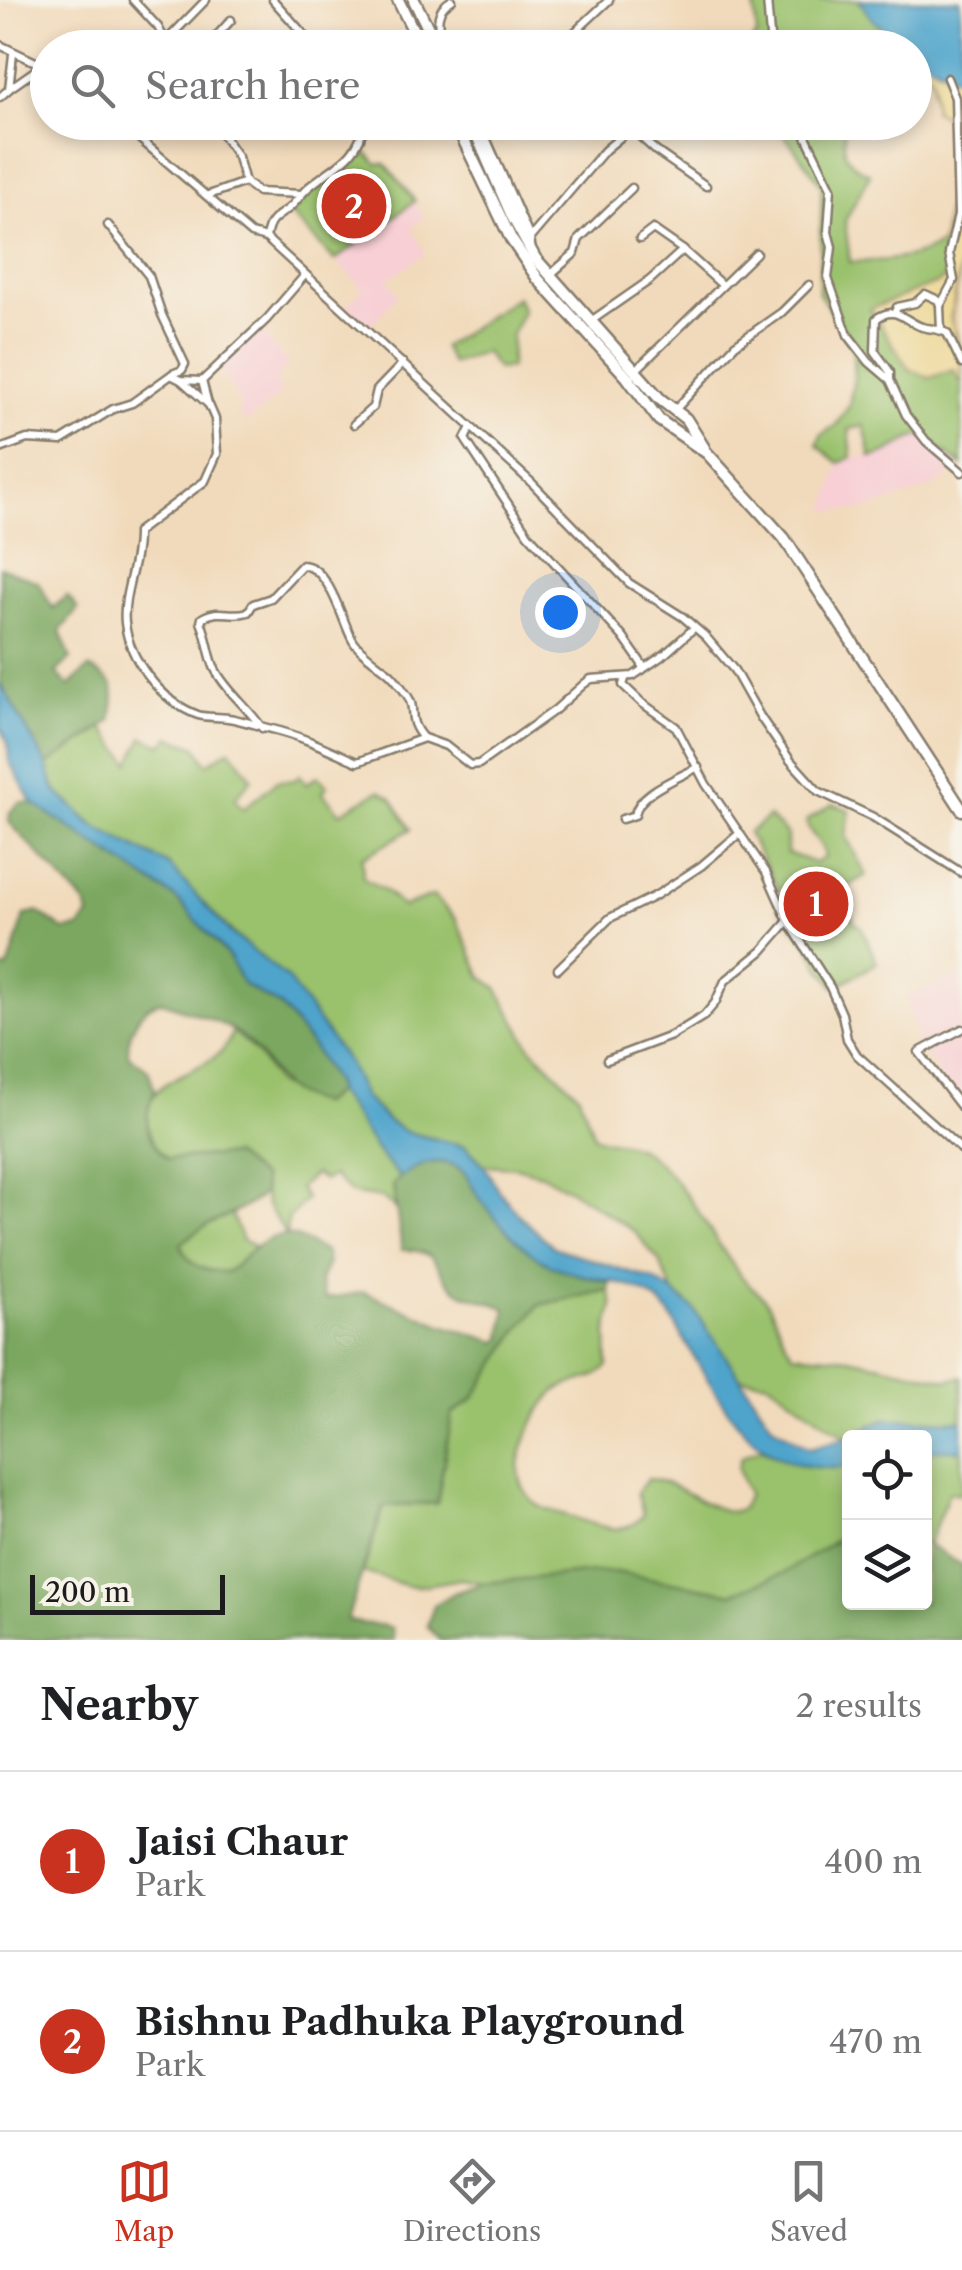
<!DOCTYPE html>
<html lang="en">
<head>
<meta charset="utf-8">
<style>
	:root { --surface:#fff; --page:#f6f6f6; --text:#202124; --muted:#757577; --line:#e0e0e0; --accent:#c8321e }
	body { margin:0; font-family:"Libre Caslon Text",serif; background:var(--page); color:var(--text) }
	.controls { position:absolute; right:30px; bottom:30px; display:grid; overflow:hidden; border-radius:10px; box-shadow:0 5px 15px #0003 }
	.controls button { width:90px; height:90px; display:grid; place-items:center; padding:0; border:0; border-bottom:2px solid var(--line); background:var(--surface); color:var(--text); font:50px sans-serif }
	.scale { position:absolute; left:30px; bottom:25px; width:195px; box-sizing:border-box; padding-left:10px; border:5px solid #1c1c1c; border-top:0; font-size:28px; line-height:35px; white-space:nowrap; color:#1c1c1c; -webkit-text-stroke:8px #f7f3e8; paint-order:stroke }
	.you { position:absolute; left:560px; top:612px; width:35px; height:35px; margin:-25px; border:8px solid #fff; border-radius:50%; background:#1a73e8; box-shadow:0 0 0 15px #1a73e833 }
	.badge { display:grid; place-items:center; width:65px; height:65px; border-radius:50%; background:var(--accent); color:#fff; font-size:32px; font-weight:700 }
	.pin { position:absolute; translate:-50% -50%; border:5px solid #fff; box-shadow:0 2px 10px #0006 }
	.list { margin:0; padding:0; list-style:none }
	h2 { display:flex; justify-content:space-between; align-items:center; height:130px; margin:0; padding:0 40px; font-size:42px }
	h2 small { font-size:32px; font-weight:400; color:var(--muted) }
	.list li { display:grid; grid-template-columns:65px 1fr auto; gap:30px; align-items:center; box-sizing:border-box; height:180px; padding:0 40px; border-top:2px solid var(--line) }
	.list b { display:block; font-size:38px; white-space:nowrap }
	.list p { margin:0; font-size:32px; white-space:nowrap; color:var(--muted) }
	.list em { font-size:32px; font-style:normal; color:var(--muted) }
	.icon { flex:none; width:55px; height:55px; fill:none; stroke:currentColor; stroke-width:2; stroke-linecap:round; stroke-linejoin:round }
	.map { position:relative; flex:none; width:962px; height:1640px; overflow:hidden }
	.search { position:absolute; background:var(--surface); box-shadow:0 5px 15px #0003; left:30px; right:30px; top:30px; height:110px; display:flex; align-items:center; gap:25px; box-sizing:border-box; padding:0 35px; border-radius:55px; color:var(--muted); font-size:38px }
	.sheet { height:490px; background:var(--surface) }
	nav { display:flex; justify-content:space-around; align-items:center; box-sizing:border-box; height:140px; border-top:2px solid var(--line); background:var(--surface); font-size:28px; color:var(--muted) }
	nav a { display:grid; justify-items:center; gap:5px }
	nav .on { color:var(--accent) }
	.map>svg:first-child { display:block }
</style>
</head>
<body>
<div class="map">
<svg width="962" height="1640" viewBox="0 0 962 1640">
	<rect width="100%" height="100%" fill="#f7f3e8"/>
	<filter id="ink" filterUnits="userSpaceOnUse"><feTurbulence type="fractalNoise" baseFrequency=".01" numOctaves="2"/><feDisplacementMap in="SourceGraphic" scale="20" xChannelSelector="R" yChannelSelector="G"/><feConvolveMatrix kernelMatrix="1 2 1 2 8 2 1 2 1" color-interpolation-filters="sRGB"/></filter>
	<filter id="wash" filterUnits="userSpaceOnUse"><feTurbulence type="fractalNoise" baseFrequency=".0048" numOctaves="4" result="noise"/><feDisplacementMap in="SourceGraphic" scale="40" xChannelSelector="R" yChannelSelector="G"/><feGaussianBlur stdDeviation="2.25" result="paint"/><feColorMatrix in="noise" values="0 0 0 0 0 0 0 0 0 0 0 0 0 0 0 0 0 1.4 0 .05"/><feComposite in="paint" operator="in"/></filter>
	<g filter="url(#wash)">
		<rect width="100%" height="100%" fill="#f1dabb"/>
		<g fill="#f7cfd4">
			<path d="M 415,201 L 423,218 L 411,228 L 426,253 L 388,279 L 398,295 L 371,325 L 346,306 L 363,289 L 335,260 Z"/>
			<path d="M 259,329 L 289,365 L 275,380 L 281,394 L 245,423 L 238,412 L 242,406 L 219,366 Z"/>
			<path d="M 922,435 L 961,465 L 934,487 L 900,498 L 869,509 L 826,511 L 839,463 L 852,457 L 884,456 L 910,438 Z"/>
			<path d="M 962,974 L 962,1027 L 920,1050 L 906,997 Z"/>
			<path d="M 962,1030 L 962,1106 L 923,1051 Z"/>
		</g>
		<g fill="#9ac16c" stroke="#5b6e44" stroke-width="2.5">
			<path d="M 754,0 L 859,0 L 872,19 L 893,37 L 869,47 L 745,48 L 757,36 Z"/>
			<path d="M 779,123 L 845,123 C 843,151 841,161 870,174 L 845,221 L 850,262 C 881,261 917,260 942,243 L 947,276 L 940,282 L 871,309 L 929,378 L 954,370 L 962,384 L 962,466 L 922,435 C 902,440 891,455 871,457 L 864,426 L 849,429 L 852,457 L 839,463 L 817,445 L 821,435 L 836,425 L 849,406 L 854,378 L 853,347 L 819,293 L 822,185 L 782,132 Z"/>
			<path d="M 367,153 L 376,163 L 386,164 L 415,201 L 335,260 L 289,213 L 326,179 Z"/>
			<path d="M 517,297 L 523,311 L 512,334 L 510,368 L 497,369 L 485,352 L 452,364 L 443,347 Z"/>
			<path d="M 103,728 L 130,763 L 143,737 L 162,745 L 170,737 L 197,747 L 207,764 L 230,749 L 252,778 L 235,799 L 243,809 L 277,781 L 295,780 L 300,775 L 306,784 L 317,776 L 327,785 L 323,793 L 340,813 L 379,791 L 391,797 L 411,829 L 362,858 L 363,878 L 384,890 L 403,907 L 433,896 L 456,919 L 482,977 L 497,988 L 531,1048 L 579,1095 L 594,1136 C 610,1144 630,1141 644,1151 C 687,1182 707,1231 738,1272 C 747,1285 761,1292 769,1305 C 778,1321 781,1338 793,1353 L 850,1358 L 948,1380 L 962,1377 L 962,1421 L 885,1419 L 846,1438 L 769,1382 L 736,1377 L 693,1308 L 673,1292 L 659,1261 L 635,1232 L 577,1194 L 541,1174 L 516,1167 L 484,1165 L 465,1146 L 406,1132 L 388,1121 L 364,1097 L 348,1063 L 312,1016 L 257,956 L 205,906 L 169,865 L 94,826 L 55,790 L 47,765 Z"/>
			<path d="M 833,804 L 850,810 L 846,836 L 866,875 L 839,892 L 855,923 L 861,926 L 877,963 L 835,987 L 820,967 L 748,833 L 769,817 L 787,834 L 787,853 L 815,863 L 825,857 C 823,841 809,836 806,821 Z"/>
			<path d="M 233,1031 L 257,1053 L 277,1084 L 321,1104 L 336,1092 C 360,1119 373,1153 400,1177 L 393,1185 L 395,1208 L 381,1198 L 351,1193 L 333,1176 L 323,1180 L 315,1174 L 299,1188 L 306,1199 L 288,1219 L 286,1235 L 266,1204 L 262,1178 L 210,1156 L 168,1159 C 154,1147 146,1137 147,1118 C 148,1076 195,1076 221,1052 C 227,1047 230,1038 233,1031 Z"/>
			<path d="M 235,1210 L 232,1216 L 242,1240 L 254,1246 C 247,1254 240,1264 231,1269 C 210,1281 187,1263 180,1244 L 193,1231 Z"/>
			<path d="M 609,1290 L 613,1305 L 607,1332 L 608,1366 C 594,1381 585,1379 567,1385 C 543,1393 519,1445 519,1470 C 520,1484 525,1495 536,1504 C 546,1511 561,1513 573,1517 C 596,1525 626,1540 643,1514 L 637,1492 L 648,1479 C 681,1481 716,1520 741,1509 L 748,1494 L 738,1469 L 741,1457 L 761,1448 C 791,1466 815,1469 849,1467 L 849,1533 L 784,1573 L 733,1593 L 615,1572 L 483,1583 L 461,1579 L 421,1586 L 407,1586 L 363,1572 L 384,1507 L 437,1503 L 452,1413 L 472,1400 L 516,1333 L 539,1305 Z"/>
			<path d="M 933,1448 L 962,1450 L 962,1494 L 949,1492 L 928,1545 L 925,1544 L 925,1450 Z"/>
		</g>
		<g fill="#7ba760" stroke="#4c623e" stroke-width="2.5">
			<path d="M 0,567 L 38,582 L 53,608 L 67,596 L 78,609 L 60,631 L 71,659 L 56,672 L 69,686 L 89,668 C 120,684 115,690 111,721 L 47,765 L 0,683 Z"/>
			<path d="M 20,802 L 33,803 L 177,899 L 229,957 L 243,984 L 281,1007 L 313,1047 L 336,1086 L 336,1092 L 321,1104 C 270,1091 278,1070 246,1040 C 222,1019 189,1013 161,1001 C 138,1007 127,1034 128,1055 L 148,1070 L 155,1091 C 142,1117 145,1140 168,1159 L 233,1155 L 262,1178 L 264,1193 C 240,1215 204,1221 181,1244 C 188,1267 204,1271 227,1272 C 251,1254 269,1224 303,1240 C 311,1244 316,1248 325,1251 L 328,1263 L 320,1280 L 325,1299 L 364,1292 L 442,1325 L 497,1342 L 502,1339 L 506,1309 C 491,1300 473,1301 459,1291 C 431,1273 446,1250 402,1250 L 393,1185 C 408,1166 440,1152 461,1170 C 469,1176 472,1188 478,1196 C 489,1209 537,1257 551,1265 C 568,1274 592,1277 610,1283 L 609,1290 L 539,1305 L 516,1333 L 472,1400 L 452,1414 L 437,1503 L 383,1507 L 347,1620 C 362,1626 377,1622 392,1628 L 393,1640 L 0,1640 L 0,969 L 7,969 L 10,963 L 25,915 L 38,912 L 64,930 L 80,928 L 89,915 L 86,905 L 9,822 L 10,812 Z"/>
			<path d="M 847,1533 L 850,1602 L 924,1602 L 925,1544 L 962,1565 L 962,1640 L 440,1640 L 427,1626 L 434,1605 L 454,1593 L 483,1583 L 594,1572 L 615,1572 L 733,1593 L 784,1573 Z"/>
		</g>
		<path fill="#eeda9e" stroke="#857b5d" stroke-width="2.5" d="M 915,55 L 957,78 L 962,102 L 961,264 L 951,318 L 962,356 L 962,384 L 954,370 L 929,378 L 909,369 L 870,309 L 940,282 L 947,276 L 942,243 L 950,188 L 947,116 L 934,111 L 932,78 L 915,59 Z"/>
		<g fill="#50a4cc" stroke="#366074" stroke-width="2.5">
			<path d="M 859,0 L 960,0 L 962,102 L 957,78 L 915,55 L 914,48 L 906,47 L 872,19 Z"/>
			<path d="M 0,683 L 47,765 L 55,790 L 94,826 L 169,865 L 230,932 L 287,978 L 348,1063 L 364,1097 L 388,1121 L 406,1132 L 465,1146 L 484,1165 L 499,1191 L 521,1217 L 553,1247 L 654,1280 L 673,1292 L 693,1308 L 773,1426 L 810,1448 L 846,1438 L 885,1419 L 962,1421 L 962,1450 L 925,1450 L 924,1438 L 850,1438 L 849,1467 C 757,1477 729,1414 687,1345 C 679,1333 673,1316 663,1306 C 634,1277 584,1282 549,1264 C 523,1251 496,1220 478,1196 C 471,1186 468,1172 456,1166 C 435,1156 417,1166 400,1177 C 373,1153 360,1120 336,1092 L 336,1086 L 313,1047 L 281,1007 L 243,984 L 229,957 L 177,899 L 33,803 L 9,761 L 8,743 L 0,727 Z"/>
		</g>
	</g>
	<g filter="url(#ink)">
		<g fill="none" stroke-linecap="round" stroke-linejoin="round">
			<defs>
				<g id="street">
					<path d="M 133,0 L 158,27 L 169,48"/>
					<path d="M 273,0 L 316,48"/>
					<path d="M 767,0 L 771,48"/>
					<path d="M 166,41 L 206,0"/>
					<path d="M 0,45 L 48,68"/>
					<path d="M 206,48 L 231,20"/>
					<path d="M 442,48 C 439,28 432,11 452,0"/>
					<path d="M 558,48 L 609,0"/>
					<path d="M 725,48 L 731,43"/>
					<path d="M 10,88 L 43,65"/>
					<path d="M 0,97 L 9,89 L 13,54"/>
					<path d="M 120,122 L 251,234 L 266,238 L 532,483 L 629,583 L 683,617 L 706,637 L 734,670 L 761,718 L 790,760 L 818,791 L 873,817 L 962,873"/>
					<path d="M 214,122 L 238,157 L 245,182 L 258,192 L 301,194"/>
					<path d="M 479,122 L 530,238"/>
					<path d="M 624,122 L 656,151 L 706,186"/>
					<path d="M 799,122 L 831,188 L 828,232 L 832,247 L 828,278 L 848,335 L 869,362 L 890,380 L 906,415 L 926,441 L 962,472"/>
					<path d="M 209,195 L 245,182"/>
					<path d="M 108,225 L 149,276 L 162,315 L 185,364 L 182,370 L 172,374"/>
					<path d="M 266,238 C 269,220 274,219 288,209 C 296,203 302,192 310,186 C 333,167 361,156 364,122"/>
					<path d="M 640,239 L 653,229 L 683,250 L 722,285"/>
					<path d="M 531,244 L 530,238 L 605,150 L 623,135 L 629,122"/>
					<path d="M 550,275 L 575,253 L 579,239 L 632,188"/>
					<path d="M 895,312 L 897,307 L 915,303 L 925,294 L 938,300 L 940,305"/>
					<path d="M 591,321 L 650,280 L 683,250"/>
					<path d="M 941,330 L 940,306 L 954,280 L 949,253 L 958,215 L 955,98 L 947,78"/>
					<path d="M 635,371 L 756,253"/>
					<path d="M 890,379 L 890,372 L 875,351 L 876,319 C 896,304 904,321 922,327 C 931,329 939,329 947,333 L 962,364"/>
					<path d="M 181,380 L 209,405 L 215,419 L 217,454 L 205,481 L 137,532 C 138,566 122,593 125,623 C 129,660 162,702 198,715 C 207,718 218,716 228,718 C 243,720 257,726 272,729 C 302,736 330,750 357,762 L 424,738 L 446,746 L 470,765 L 479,764 L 555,710 L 584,684 L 591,679 L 633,676 L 665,654 L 694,628"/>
					<path d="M 202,381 L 208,404"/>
					<path d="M 675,410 L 735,345 L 782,312 L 809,285"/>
					<path d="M 354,424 L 373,407 L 377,390 L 403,363"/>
					<path d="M 471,427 L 465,439 L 528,534 L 623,637 L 642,664 L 642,670"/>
					<path d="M 0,449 L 27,439 L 61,441 L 113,409 L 132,403 L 171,375 L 181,380 L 202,381 L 267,319 L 305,275"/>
					<path d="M 625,679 L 623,685 L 642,703 L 676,727 L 706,784 L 766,872 L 788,921 L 830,987 L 842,1014 L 847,1039 L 857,1055 L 962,1150"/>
					<path d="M 262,728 C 248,707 226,691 215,669 C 208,653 208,638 201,622 L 202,618 C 222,607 229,618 248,612 L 253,604 L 271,598 L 302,565 C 329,566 341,618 352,639 C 358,651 376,662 387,671 C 395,677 401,687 407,695 C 418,711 405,717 423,738"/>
					<path d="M 622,819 L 635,815 C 638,792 679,778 698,767"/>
					<path d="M 558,969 L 610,918 L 655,896 L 701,866 L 740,833"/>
					<path d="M 962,1029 L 919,1052 L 962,1108"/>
					<path d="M 607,1060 L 671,1036 L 704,1016 L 715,1003 L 725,981 L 762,951 L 788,921"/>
				</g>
				<g id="highway">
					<path d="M 398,0 L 422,48"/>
					<path d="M 414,0 L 438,48"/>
					<path d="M 455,122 L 511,239 L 538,279 L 627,377 L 659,420 L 707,453 L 784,538 L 962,810"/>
					<path d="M 471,122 L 512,216 L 535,258 L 660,399 L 686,419 L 704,448"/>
				</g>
			</defs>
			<use href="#street" stroke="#867b6c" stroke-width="11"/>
			<use href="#highway" stroke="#867b6c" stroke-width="15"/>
			<use href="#street" stroke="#fff" stroke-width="6"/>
			<use href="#highway" stroke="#fff" stroke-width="10"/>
		</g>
	</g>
</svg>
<div class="controls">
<button><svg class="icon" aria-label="locate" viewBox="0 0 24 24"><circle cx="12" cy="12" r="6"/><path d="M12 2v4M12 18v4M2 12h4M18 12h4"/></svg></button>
<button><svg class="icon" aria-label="layers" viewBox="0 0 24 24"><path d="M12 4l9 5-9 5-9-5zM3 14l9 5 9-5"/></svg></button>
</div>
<div class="scale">200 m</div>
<div class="you"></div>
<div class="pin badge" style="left:816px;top:904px">1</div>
<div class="pin badge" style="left:354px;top:206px">2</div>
<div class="search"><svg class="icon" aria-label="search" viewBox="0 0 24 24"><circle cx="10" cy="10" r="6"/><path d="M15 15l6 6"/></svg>Search here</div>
</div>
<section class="sheet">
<h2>Nearby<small>2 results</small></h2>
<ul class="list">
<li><span class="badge">1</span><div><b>Jaisi Chaur</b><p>Park</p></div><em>400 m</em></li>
<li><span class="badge">2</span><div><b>Bishnu Padhuka Playground</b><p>Park</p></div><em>470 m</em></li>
</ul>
</section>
<nav>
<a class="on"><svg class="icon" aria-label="map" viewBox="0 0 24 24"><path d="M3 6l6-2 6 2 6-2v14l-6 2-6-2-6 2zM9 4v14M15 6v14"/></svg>Map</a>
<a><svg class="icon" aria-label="directions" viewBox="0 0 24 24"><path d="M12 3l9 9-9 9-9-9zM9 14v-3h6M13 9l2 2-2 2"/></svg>Directions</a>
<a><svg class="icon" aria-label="saved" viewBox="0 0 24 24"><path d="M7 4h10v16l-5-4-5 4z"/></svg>Saved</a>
</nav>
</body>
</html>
